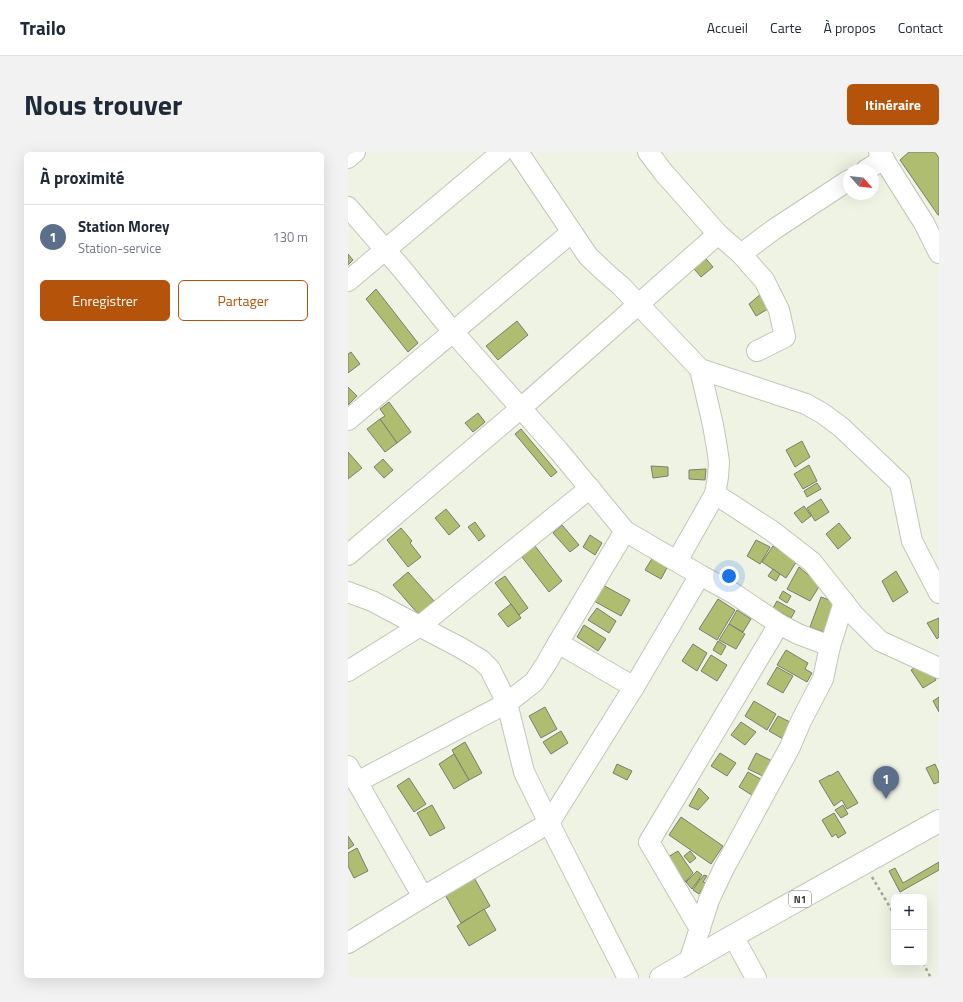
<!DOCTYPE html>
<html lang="fr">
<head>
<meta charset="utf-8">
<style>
	:root { --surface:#fff; --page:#f2f2f3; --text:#1f2937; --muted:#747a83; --line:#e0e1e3; --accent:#b45309 }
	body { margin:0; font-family:"Titillium Web",sans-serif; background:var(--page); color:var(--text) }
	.controls { position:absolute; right:12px; bottom:12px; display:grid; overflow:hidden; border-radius:6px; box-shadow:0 4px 16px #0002 }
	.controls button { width:36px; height:36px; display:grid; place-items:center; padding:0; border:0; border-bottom:1px solid var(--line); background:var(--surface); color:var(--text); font:20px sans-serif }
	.compass { position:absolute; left:495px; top:12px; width:36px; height:36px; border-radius:50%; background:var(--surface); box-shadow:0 4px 16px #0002; rotate:117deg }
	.you { position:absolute; left:381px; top:424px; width:14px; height:14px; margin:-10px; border:3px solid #fff; border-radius:50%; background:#1a73e8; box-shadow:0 0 0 6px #1a73e833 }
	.badge { display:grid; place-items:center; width:26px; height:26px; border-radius:50%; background:var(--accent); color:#fff; font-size:13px; font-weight:700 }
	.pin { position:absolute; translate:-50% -33px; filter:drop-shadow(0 1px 2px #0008) }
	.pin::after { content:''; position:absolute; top:21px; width:14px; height:12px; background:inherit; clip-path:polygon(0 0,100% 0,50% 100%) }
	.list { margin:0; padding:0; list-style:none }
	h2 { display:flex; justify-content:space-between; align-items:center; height:52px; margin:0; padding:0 16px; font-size:17px }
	h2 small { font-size:13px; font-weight:400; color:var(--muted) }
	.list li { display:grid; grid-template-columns:26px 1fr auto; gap:12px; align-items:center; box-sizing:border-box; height:64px; padding:0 16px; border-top:1px solid var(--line) }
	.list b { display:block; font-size:15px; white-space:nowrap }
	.list p { margin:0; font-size:13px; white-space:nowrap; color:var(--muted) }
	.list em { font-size:13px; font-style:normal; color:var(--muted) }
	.actions { display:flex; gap:8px; padding:12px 16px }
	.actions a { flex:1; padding:9px 0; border:1px solid var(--accent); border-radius:6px; text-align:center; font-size:14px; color:var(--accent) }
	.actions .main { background:var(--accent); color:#fff }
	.map { position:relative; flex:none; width:591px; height:826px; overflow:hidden; border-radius:6px }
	header { display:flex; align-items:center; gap:24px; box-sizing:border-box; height:56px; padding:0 20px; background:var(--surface); border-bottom:1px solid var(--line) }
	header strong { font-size:19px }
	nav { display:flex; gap:22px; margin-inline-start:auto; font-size:14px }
	.intro { display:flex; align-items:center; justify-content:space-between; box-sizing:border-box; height:96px; padding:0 24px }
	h1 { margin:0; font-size:28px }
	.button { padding:10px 18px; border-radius:6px; background:var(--accent); color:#fff; font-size:14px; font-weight:700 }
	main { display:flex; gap:24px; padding:0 24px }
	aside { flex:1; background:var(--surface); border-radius:6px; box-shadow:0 4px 16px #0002 }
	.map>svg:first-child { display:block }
</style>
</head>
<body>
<header>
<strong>Trailo</strong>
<nav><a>Accueil</a><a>Carte</a><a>À propos</a><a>Contact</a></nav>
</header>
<div class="intro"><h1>Nous trouver</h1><a class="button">Itinéraire</a></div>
<main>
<aside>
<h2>À proximité<small></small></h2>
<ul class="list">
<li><span class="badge" style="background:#5c6f8a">1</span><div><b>Station Morey</b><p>Station-service</p></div><em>130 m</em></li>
</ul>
<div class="actions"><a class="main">Enregistrer</a><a>Partager</a></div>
</aside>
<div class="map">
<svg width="591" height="826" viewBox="0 0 591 826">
	<rect width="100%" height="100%" fill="#eff3e4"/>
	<g fill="#afbd71" stroke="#7a7d70">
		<path d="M 561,0 L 587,0 L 591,6 L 591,63 L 590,63 L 552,8 Z"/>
		<path d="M 0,102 L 5,108 L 0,113 Z"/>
		<path d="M 354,102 L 365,115 L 353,125 L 342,112 Z"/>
		<path d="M 28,137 L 70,191 L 60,200 L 18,147 Z"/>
		<path d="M 414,141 L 425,154 L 408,164 L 401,152 Z"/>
		<path d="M 169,169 L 180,183 L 150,208 L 138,194 Z"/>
		<path d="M 3,200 L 12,212 L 0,221 L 0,202 Z"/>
		<path d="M 0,235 L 9,244 L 0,253 Z"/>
		<path d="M 41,250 L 63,280 L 49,291 L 32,267 L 37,264 L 32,257 Z"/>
		<path d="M 130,261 L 137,270 L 125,280 L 117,271 Z"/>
		<path d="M 32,267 L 49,291 L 37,300 L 19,277 Z"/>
		<path d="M 173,277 L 209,320 L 203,325 L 167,282 Z"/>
		<path d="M 454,289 L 462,305 L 447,315 L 438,298 Z"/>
		<path d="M 0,300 L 14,316 L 0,327 Z"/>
		<path d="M 35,307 L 45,318 L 36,326 L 26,315 Z"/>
		<path d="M 461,313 L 469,329 L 455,337 L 446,322 Z"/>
		<path d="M 303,314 L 320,315 L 320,324 L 305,326 Z"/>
		<path d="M 358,317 L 357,328 L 341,327 L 341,318 Z"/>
		<path d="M 469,331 L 473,337 L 459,345 L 456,339 Z"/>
		<path d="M 473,347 L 481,360 L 467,369 L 459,356 Z"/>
		<path d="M 456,354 L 463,364 L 454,371 L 446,361 Z"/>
		<path d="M 98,357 L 112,374 L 101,383 L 87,366 Z"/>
		<path d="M 127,370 L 137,384 L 131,389 L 120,375 Z"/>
		<path d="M 491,371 L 503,386 L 490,397 L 478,382 Z"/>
		<path d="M 214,373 L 231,393 L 222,400 L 205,381 Z"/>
		<path d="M 53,376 L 64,389 L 62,391 L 73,405 L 60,415 L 39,388 Z"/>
		<path d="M 242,383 L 254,391 L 247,403 L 235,395 Z"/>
		<path d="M 408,388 L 422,395 L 412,412 L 399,404 Z"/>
		<path d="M 187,394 L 214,429 L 201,440 L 174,405 Z"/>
		<path d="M 425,394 L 449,409 L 438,426 L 414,410 Z"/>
		<path d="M 305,405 L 320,414 L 313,427 L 297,418 Z"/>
		<path d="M 451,415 L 472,433 L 462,449 L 439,437 Z"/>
		<path d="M 425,417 L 432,422 L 428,429 L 420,424 Z"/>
		<path d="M 548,419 L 560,440 L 545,450 L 534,429 Z"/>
		<path d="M 60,420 L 86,449 L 71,463 L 45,433 Z"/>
		<path d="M 157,424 L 180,456 L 171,463 L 147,431 Z"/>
		<path d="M 255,433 L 282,448 L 273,464 L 246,449 Z"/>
		<path d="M 435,439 L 443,444 L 439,451 L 431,446 Z"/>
		<path d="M 473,445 L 487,450 L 476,480 L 462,475 Z"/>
		<path d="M 370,447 L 387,458 L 369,488 L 351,477 Z"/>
		<path d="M 429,449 L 447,459 L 443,466 L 425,456 Z"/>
		<path d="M 163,452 L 173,466 L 160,475 L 150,462 Z"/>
		<path d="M 249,456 L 268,469 L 261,481 L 240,468 Z"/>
		<path d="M 389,458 L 403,467 L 395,480 L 381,472 Z"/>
		<path d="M 591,466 L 591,485 L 589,487 L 579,471 Z"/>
		<path d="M 381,472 L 397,482 L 388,497 L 371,488 Z"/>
		<path d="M 236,473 L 258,487 L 250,499 L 229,485 Z"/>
		<path d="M 370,489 L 378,494 L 373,503 L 365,498 Z"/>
		<path d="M 345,492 L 359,501 L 349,519 L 334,509 Z"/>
		<path d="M 438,498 L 460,511 L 457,517 L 464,521 L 459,530 L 429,513 Z"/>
		<path d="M 363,503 L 379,513 L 369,529 L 353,519 Z"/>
		<path d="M 570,514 L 580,514 L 588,528 L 575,536 L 563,518 Z"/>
		<path d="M 429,515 L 445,524 L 435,541 L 419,532 Z"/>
		<path d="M 591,545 L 591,560 L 585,549 Z"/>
		<path d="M 406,549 L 428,562 L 419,578 L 397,564 Z"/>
		<path d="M 197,555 L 209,577 L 193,586 L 181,564 Z"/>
		<path d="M 430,564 L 444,571 L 435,587 L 421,579 Z"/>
		<path d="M 393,570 L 408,580 L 397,593 L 383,583 Z"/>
		<path d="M 213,579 L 220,591 L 203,602 L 195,590 Z"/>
		<path d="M 117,590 L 134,621 L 121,628 L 104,598 Z"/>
		<path d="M 372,601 L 388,611 L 379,624 L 363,614 Z"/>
		<path d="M 408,601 L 424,609 L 417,625 L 400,617 Z"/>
		<path d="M 106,602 L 121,628 L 106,637 L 91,612 Z"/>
		<path d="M 269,612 L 284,619 L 279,628 L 265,621 Z"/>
		<path d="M 587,612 L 591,621 L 591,630 L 586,632 L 578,616 Z"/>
		<path d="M 490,619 L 510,651 L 499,657 L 494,648 L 486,654 L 471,629 L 482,623 L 482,624 Z"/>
		<path d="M 400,620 L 416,629 L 407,645 L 391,635 Z"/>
		<path d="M 61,626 L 78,652 L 66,660 L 49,634 Z"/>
		<path d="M 351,636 L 361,646 L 350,658 L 341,654 Z"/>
		<path d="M 84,653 L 97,676 L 82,684 L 69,661 Z"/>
		<path d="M 495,653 L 500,662 L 493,666 L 487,658 Z"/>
		<path d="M 486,661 L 498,681 L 490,686 L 488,682 L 484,685 L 474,668 Z"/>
		<path d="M 333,665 L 375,694 L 363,712 L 321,683 Z"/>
		<path d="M 0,684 L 6,693 L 0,697 Z"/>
		<path d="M 9,696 L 20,719 L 6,726 L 0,714 L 0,701 Z"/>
		<path d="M 330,699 L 345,721 L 337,730 L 320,705 Z"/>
		<path d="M 342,699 L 348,706 L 342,711 L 336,704 Z"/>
		<path d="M 591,710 L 591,718 L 552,740 L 541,719 L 547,716 L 555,731 Z"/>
		<path d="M 349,719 L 354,723 L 344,737 L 338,730 Z"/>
		<path d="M 124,722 L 142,754 L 113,771 L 95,739 Z"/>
		<path d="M 356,723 L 359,724 L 355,730 L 358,731 L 351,742 L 345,738 L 352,727 L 353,727 Z"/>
		<path d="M 136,757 L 148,778 L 121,794 L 109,774 Z"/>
	</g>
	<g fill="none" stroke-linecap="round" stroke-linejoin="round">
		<defs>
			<g id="minor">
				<path d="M 170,0 L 240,104 L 259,122 L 273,134 L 352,217 L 458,252 L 474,261 L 493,275 L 552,331 L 564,389 L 591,441"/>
				<path d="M 300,0 L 316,21 L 370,82 L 393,102 L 416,128 L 431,158 L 437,185 L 409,199"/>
				<path d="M 531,0 L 576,71 L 591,101"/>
				<path d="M 0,6 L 7,0"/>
				<path d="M 518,18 L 536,7"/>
				<path d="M 0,55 L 54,117 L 105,180 L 210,298 L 277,379 L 352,423 L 385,441 L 431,472 L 450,482 L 482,494"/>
				<path d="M 393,102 L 425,78 L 501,28"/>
				<path d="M 0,129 L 154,0"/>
				<path d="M 0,268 L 224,80"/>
				<path d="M 367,342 L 424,379 L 464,410 L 506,463 L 532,489 L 591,516"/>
				<path d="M 0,403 L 173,256 L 370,82"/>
				<path d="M 329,409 L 367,342 L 370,325 L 371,310 L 369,296 L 365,273 L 352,217"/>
				<path d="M 0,440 L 24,449 L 113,496 L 133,508 L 142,517 L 159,551 L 176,620 L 201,671 L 280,826"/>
				<path d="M 210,491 L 286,535"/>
				<path d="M 0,519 L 72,474 L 242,336"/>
				<path d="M 0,614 L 75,745"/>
				<path d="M 9,630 L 159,551 L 186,530 L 198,512 L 210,491 L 277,379"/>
				<path d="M 352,777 L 301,690 L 431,472"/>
				<path d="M 385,784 L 408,826"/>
				<path d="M 0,791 L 75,745 L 201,671 L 286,535 L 352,423"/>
				<path d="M 341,810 L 361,748 L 375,718 L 442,595 L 453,569 L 475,527 L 482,494 L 496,450"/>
			</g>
			<path id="major" d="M 313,826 L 385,784 L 591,669"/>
		</defs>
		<use href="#minor" stroke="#c2c6b7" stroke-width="22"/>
		<use href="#major" stroke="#c2c6b7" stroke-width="24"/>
		<g stroke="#a1a498" stroke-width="2.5" stroke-dasharray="3 3" stroke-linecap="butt">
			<path d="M 524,725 L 546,762"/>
			<path d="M 575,811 L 583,826"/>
		</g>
		<use href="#minor" stroke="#fff" stroke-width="20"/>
		<use href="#major" stroke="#fff" stroke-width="22"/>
	</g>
	<g text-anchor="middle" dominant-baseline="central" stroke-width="4" stroke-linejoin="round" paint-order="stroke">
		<rect fill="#fff" stroke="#767773" stroke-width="1" x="441" y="739" width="22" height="16" rx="3"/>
		<g font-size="10" font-weight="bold" fill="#3c3d37">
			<text x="452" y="747">N1</text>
		</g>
	</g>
</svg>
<div class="controls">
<button>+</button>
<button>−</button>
</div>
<svg class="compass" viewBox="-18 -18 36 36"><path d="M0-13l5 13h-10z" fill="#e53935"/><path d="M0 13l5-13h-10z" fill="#747a83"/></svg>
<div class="you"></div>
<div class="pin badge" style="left:538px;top:647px;background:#5c6f8a">1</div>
</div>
</main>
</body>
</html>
